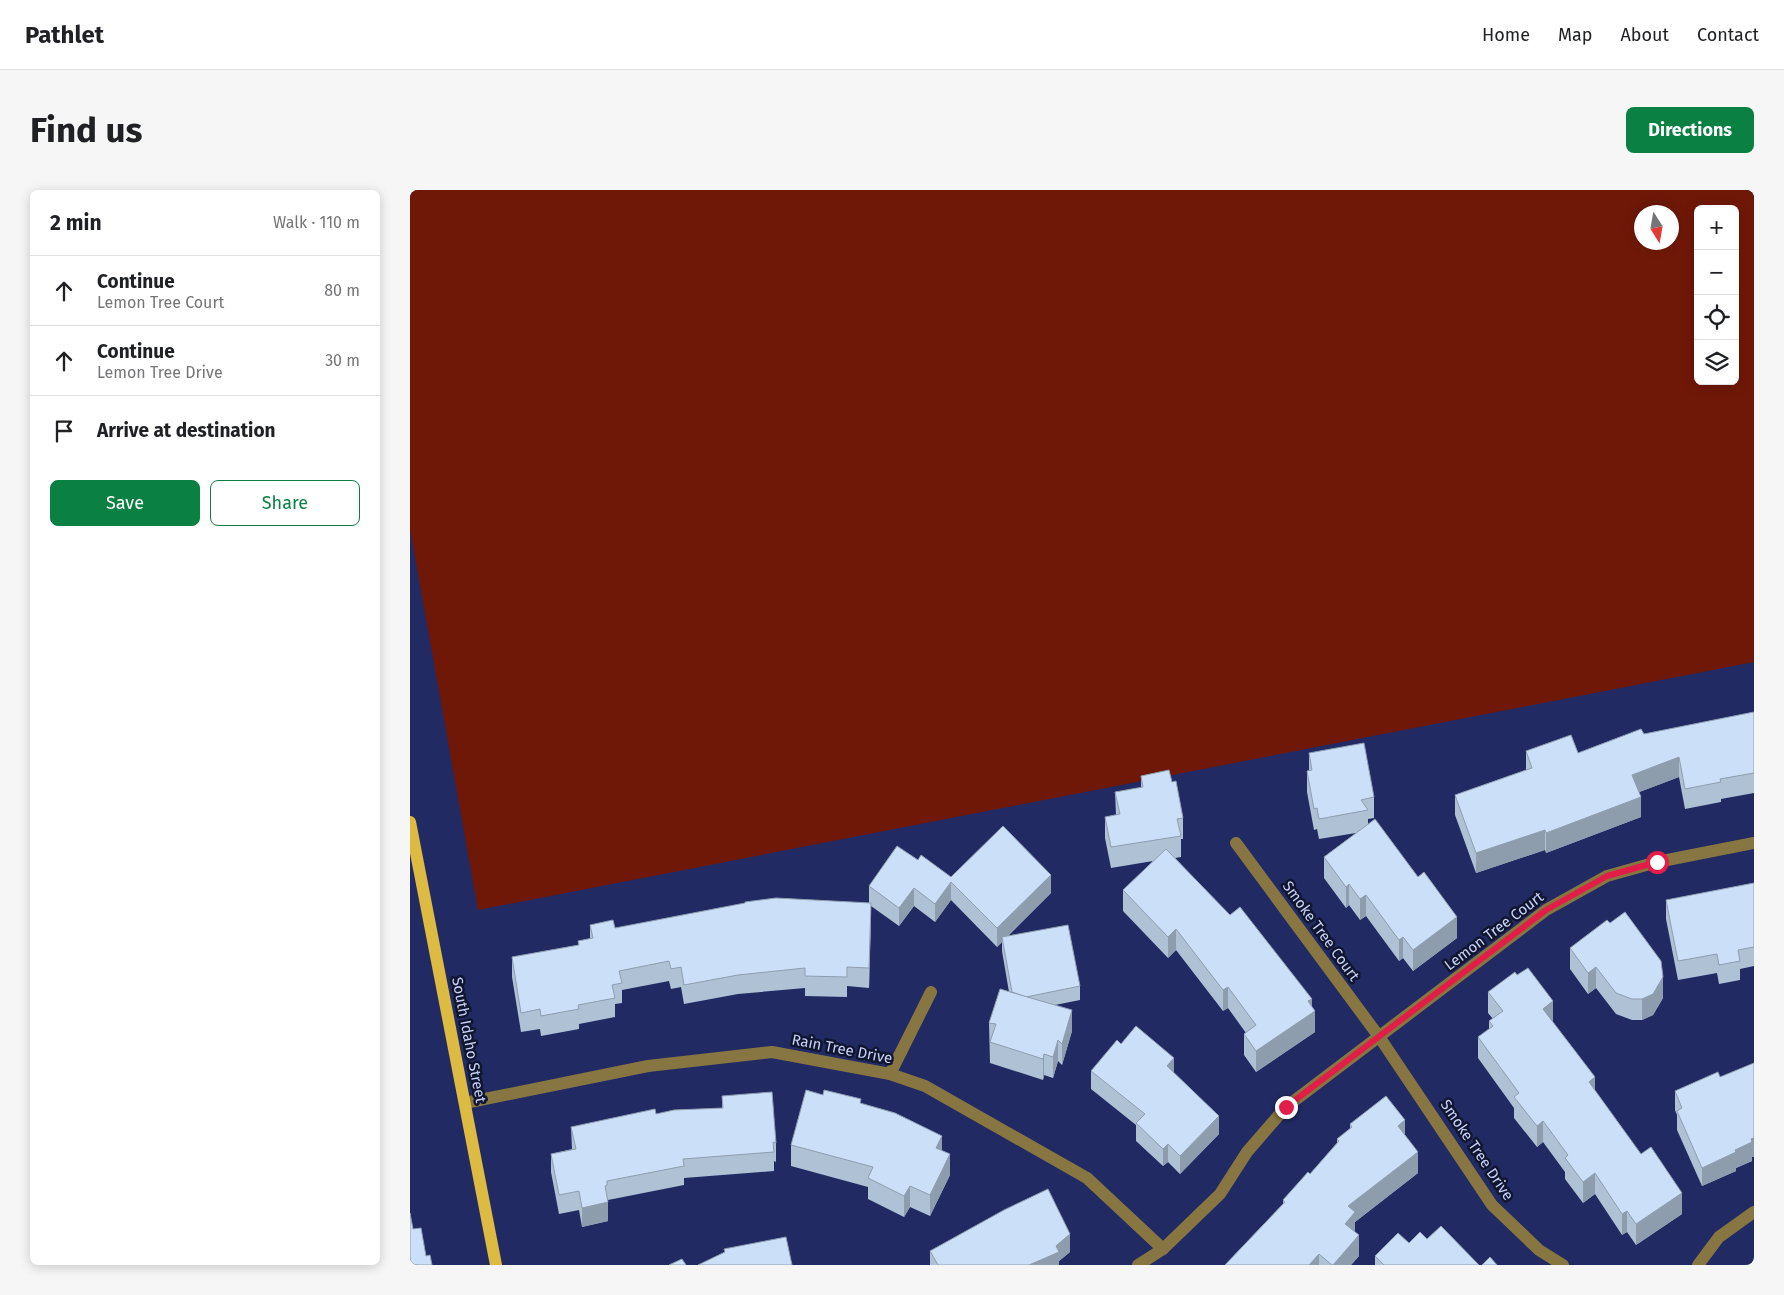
<!DOCTYPE html>
<html lang="en">
<head>
<meta charset="utf-8">
<style>
	:root { --surface:#fff; --page:#f6f6f6; --text:#202124; --muted:#757577; --line:#e0e0e0; --accent:#0b8043 }
	body { margin:0; font-family:"Fira Sans",sans-serif; background:var(--page); color:var(--text) }
	.controls { position:absolute; right:15px; top:15px; display:grid; overflow:hidden; border-radius:8px; box-shadow:0 2px 12px #0003 }
	.controls button { width:45px; height:45px; display:grid; place-items:center; padding:0; border:0; border-bottom:1px solid var(--line); background:var(--surface); color:var(--text); font:25px sans-serif }
	.compass { position:absolute; left:1224px; top:15px; width:45px; height:45px; border-radius:50%; background:var(--surface); box-shadow:0 2px 12px #0003; rotate:169deg }
	.stop { position:absolute; width:15px; height:15px; margin:-11px; border:4px solid #e11d48; border-radius:50%; background:#fff }
	.stop.end { background:#e11d48; border-color:#fff; box-shadow:0 1px 5px #0008 }
	.list { margin:0; padding:0; list-style:none }
	h2 { display:flex; justify-content:space-between; align-items:center; height:65px; margin:0; padding:0 20px; font-size:21px }
	h2 small { font-size:16px; font-weight:400; color:var(--muted) }
	.list li { display:grid; grid-template-columns:32px 1fr auto; gap:15px; align-items:center; box-sizing:border-box; height:70px; padding:0 20px; border-top:1px solid var(--line) }
	.list b { display:block; font-size:19px; white-space:nowrap }
	.list p { margin:0; font-size:16px; white-space:nowrap; color:var(--muted) }
	.list em { font-size:16px; font-style:normal; color:var(--muted) }
	.actions { display:flex; gap:10px; padding:15px 20px }
	.actions a { flex:1; padding:11px 0; border:1px solid var(--accent); border-radius:8px; text-align:center; font-size:18px; color:var(--accent) }
	.actions .main { background:var(--accent); color:#fff }
	.icon { flex:none; width:28px; height:28px; fill:none; stroke:currentColor; stroke-width:2; stroke-linecap:round; stroke-linejoin:round }
	.map { position:relative; flex:none; width:1344px; height:1075px; overflow:hidden; border-radius:8px }
	header { display:flex; align-items:center; gap:30px; box-sizing:border-box; height:70px; padding:0 25px; background:var(--surface); border-bottom:1px solid var(--line) }
	header strong { font-size:24px }
	nav { display:flex; gap:28px; margin-inline-start:auto; font-size:18px }
	.intro { display:flex; align-items:center; justify-content:space-between; box-sizing:border-box; height:120px; padding:0 30px }
	h1 { margin:0; font-size:35px }
	.button { padding:12px 22px; border-radius:8px; background:var(--accent); color:#fff; font-size:18px; font-weight:700 }
	main { display:flex; gap:30px; padding:0 30px }
	aside { flex:1; background:var(--surface); border-radius:8px; box-shadow:0 2px 12px #0003 }
	.map>svg:first-child { display:block }
</style>
</head>
<body>
<header>
<strong>Pathlet</strong>
<nav><a>Home</a><a>Map</a><a>About</a><a>Contact</a></nav>
</header>
<div class="intro"><h1>Find us</h1><a class="button">Directions</a></div>
<main>
<aside>
<h2>2 min<small>Walk · 110 m</small></h2>
<ul class="list">
<li><svg class="icon" aria-label="ahead" viewBox="0 0 24 24"><path d="M12 20V5M6 11l6-6 6 6"/></svg><div><b>Continue</b><p>Lemon Tree Court</p></div><em>80 m</em></li>
<li><svg class="icon" aria-label="ahead" viewBox="0 0 24 24"><path d="M12 20V5M6 11l6-6 6 6"/></svg><div><b>Continue</b><p>Lemon Tree Drive</p></div><em>30 m</em></li>
<li><svg class="icon" aria-label="arrive" viewBox="0 0 24 24"><path d="M6 21V4h12l-3 4 3 4H6"/></svg><div><b>Arrive at destination</b></div></li>
</ul>
<div class="actions"><a class="main">Save</a><a>Share</a></div>
</aside>
<div class="map">
<svg width="1344" height="1075" viewBox="0 0 1344 1075">
	<rect width="100%" height="100%" fill="#212a63"/>
	<path fill="#701808" fill-rule="evenodd" d="M 0,0 L 1344,0 L 1344,472 L 68,720 L 0,339 ZM 1288,19 L 1325,19 L 1325,191 L 1288,191 ZM 1232,22 L 1262,22 L 1262,52 L 1232,52 Z"/>
	<g fill="none" stroke-linecap="round" stroke-linejoin="round">
		<g stroke="#877642" stroke-width="12">
			<path d="M 826,653 L 970,848 L 1082,1015 L 1129,1060 L 1153,1075"/>
			<path d="M 480,884 L 521,802"/>
			<path d="M 55,913 L 238,876 L 362,862 L 480,884 L 515,896 L 677,988 L 753,1059"/>
			<path d="M 728,1075 L 753,1059 L 810,1004 L 837,962 L 876,917 L 1136,720 L 1197,686 L 1247,672 L 1344,653"/>
			<path d="M 1288,1075 L 1309,1047 L 1344,1022"/>
		</g>
		<path stroke="#ddba42" stroke-width="12" d="M 0,632 L 86,1075"/>
	</g>
	<g fill="#afc1d5">
		<path d="M 1344,522 L 1344,603 L 1311,609 L 1311,612 L 1275,619 L 1269,587 L 1229,602 L 1231,627 L 1136,663 L 1135,660 L 1066,683 L 1045,625 L 1045,605 L 1116,580 L 1116,561 L 1168,563 L 1234,544 Z"/>
		<path d="M 899,563 L 964,607 L 964,628 L 958,629 L 958,634 L 1047,748 L 1003,781 L 993,768 L 989,771 L 956,726 L 950,730 L 939,715 L 936,718 L 914,688 L 914,667 L 946,643 L 909,649 L 907,639 L 904,640 L 897,602 L 897,581 L 899,581 Z"/>
		<path d="M 731,586 L 762,592 L 773,628 L 773,649 L 771,649 L 771,667 L 765,668 L 902,817 L 905,842 L 846,882 L 834,865 L 834,844 L 836,843 L 818,818 L 813,821 L 766,760 L 758,768 L 713,721 L 713,700 L 743,671 L 701,678 L 695,648 L 695,627 L 706,625 L 705,602 L 731,598 Z"/>
		<path d="M 508,670 L 541,687 L 641,703 L 598,746 L 670,796 L 670,810 L 645,815 L 662,841 L 652,875 L 648,871 L 643,888 L 634,885 L 633,890 L 580,873 L 579,833 L 599,802 L 592,761 L 592,752 L 587,757 L 541,710 L 525,732 L 504,716 L 489,736 L 461,716 L 459,798 L 437,796 L 437,807 L 395,806 L 395,798 L 328,804 L 274,814 L 271,797 L 261,799 L 259,791 L 212,800 L 212,813 L 205,814 L 205,827 L 169,834 L 169,839 L 131,846 L 130,839 L 111,842 L 102,787 L 102,767 L 168,755 L 168,751 L 180,749 L 180,735 L 205,738 L 459,713 L 459,696 Z"/>
		<path d="M 1344,693 L 1344,776 L 1330,779 L 1330,790 L 1309,794 L 1307,783 L 1268,790 L 1256,729 L 1256,710 Z"/>
		<path d="M 1160,758 L 1253,808 L 1243,825 L 1232,830 L 1222,830 L 1206,824 L 1186,798 L 1178,804 L 1160,779 Z"/>
		<path d="M 1078,802 L 1143,832 L 1185,901 L 1272,1024 L 1226,1055 L 1217,1042 L 1212,1045 L 1185,1004 L 1173,1013 L 1155,989 L 1155,982 L 1133,952 L 1127,957 L 1104,928 L 1104,918 L 1068,868 L 1068,847 L 1079,839 L 1079,831 L 1083,829 L 1078,823 Z"/>
		<path d="M 711,854 L 764,883 L 809,944 L 770,984 L 758,972 L 753,976 L 726,951 L 726,935 L 681,899 L 681,881 Z"/>
		<path d="M 1265,901 L 1342,967 L 1342,971 L 1326,978 L 1326,981 L 1292,996 L 1267,940 L 1267,925 L 1265,920 Z"/>
		<path d="M 413,905 L 451,913 L 532,960 L 540,985 L 520,1026 L 500,1017 L 494,1027 L 458,1009 L 458,997 L 381,976 L 381,955 Z"/>
		<path d="M 312,906 L 366,953 L 366,972 L 364,971 L 364,981 L 274,988 L 274,995 L 198,1010 L 198,1031 L 172,1037 L 169,1020 L 149,1024 L 141,982 L 141,964 L 162,959 L 161,937 L 246,924 L 312,918 Z"/>
		<path d="M 940,934 L 995,946 L 1008,983 L 945,1032 L 945,1042 L 949,1066 L 941,1075 L 815,1075 L 873,1014 L 873,1010 L 900,984 L 927,953 L 927,949 L 940,939 Z"/>
		<path d="M 1017,1049 L 1069,1075 L 965,1075 L 965,1066 L 999,1053 Z"/>
		<path d="M 520,1061 L 660,1062 L 649,1071 L 649,1075 L 520,1075 Z"/>
	</g>
	<g fill="#8e9dae">
		<path d="M 1269,567 L 1269,587 L 1222,605 L 1222,585 Z"/>
		<path d="M 1231,607 L 1231,627 L 1136,663 L 1136,643 Z"/>
		<path d="M 1135,640 L 1135,660 L 1066,683 L 1066,663 Z"/>
		<path d="M 641,685 L 641,703 L 592,751 L 592,747 L 592,752 L 587,757 L 587,738 Z"/>
		<path d="M 541,692 L 541,710 L 525,732 L 525,714 Z"/>
		<path d="M 939,694 L 939,715 L 936,718 L 936,697 Z"/>
		<path d="M 504,698 L 504,716 L 489,736 L 489,718 Z"/>
		<path d="M 956,705 L 956,726 L 950,730 L 950,709 Z"/>
		<path d="M 461,713 L 461,733 L 459,798 L 459,778 Z"/>
		<path d="M 1047,727 L 1047,748 L 1003,781 L 1003,760 Z"/>
		<path d="M 766,739 L 766,760 L 758,768 L 758,747 Z"/>
		<path d="M 993,747 L 993,768 L 989,771 L 989,750 Z"/>
		<path d="M 1186,777 L 1186,798 L 1178,804 L 1178,783 Z"/>
		<path d="M 1253,787 L 1253,808 L 1243,825 L 1232,830 L 1232,809 Z"/>
		<path d="M 818,797 L 818,818 L 813,821 L 813,800 Z"/>
		<path d="M 902,809 L 902,823 L 905,821 L 905,842 L 846,882 L 846,861 L 898,811 Z"/>
		<path d="M 1143,811 L 1143,832 L 1133,819 Z"/>
		<path d="M 662,820 L 662,841 L 652,875 L 652,854 Z"/>
		<path d="M 648,850 L 648,871 L 643,888 L 643,867 Z"/>
		<path d="M 634,864 L 634,885 L 633,890 L 633,869 Z"/>
		<path d="M 764,868 L 764,885 L 757,876 Z"/>
		<path d="M 1185,887 L 1185,908 L 1179,892 Z"/>
		<path d="M 809,926 L 809,944 L 770,984 L 770,966 Z"/>
		<path d="M 995,930 L 995,951 L 988,936 Z"/>
		<path d="M 1133,931 L 1133,952 L 1127,957 L 1127,936 Z"/>
		<path d="M 532,946 L 532,967 L 526,958 Z"/>
		<path d="M 1344,948 L 1344,967 L 1342,967 L 1342,971 L 1326,978 L 1326,981 L 1292,996 L 1292,978 L 1325,960 Z"/>
		<path d="M 758,954 L 758,972 L 753,976 L 753,959 Z"/>
		<path d="M 1008,962 L 1008,983 L 945,1032 L 945,1043 L 935,1034 L 938,1016 Z"/>
		<path d="M 540,964 L 540,985 L 520,1026 L 520,1005 Z"/>
		<path d="M 1185,983 L 1185,1004 L 1173,1013 L 1173,992 Z"/>
		<path d="M 500,996 L 500,1017 L 494,1027 L 494,1006 Z"/>
		<path d="M 1272,1003 L 1272,1024 L 1226,1055 L 1226,1034 Z"/>
		<path d="M 198,1012 L 198,1031 L 172,1037 L 172,1018 Z"/>
		<path d="M 1217,1021 L 1217,1042 L 1212,1045 L 1212,1024 Z"/>
		<path d="M 660,1044 L 660,1062 L 649,1071 L 649,1075 L 619,1075 L 646,1056 Z"/>
		<path d="M 949,1045 L 949,1066 L 941,1075 L 923,1075 Z"/>
		<path d="M 909,1064 L 909,1075 L 899,1075 Z"/>
	</g>
	<g fill="#cbe0f8" stroke="#8e9dae">
		<path d="M 1344,522 L 1344,583 L 1310,589 L 1311,592 L 1275,599 L 1269,567 L 1222,585 L 1231,607 L 1136,643 L 1135,640 L 1066,663 L 1045,605 L 1122,578 L 1116,561 L 1161,545 L 1168,563 L 1231,539 L 1234,544 Z"/>
		<path d="M 954,553 L 964,607 L 951,610 L 958,620 L 909,629 L 907,618 L 904,619 L 897,581 L 902,580 L 899,563 Z"/>
		<path d="M 759,580 L 762,592 L 766,591 L 773,628 L 767,629 L 771,646 L 701,657 L 695,627 L 710,624 L 705,602 L 733,597 L 731,586 Z"/>
		<path d="M 965,629 L 1008,687 L 1014,682 L 1047,727 L 1003,760 L 993,747 L 989,750 L 956,705 L 950,709 L 939,694 L 936,697 L 914,667 Z"/>
		<path d="M 593,636 L 641,685 L 587,738 L 541,692 L 525,714 L 504,698 L 489,718 L 459,696 L 487,656 L 508,670 L 511,665 L 541,687 Z"/>
		<path d="M 756,659 L 820,725 L 830,717 L 902,809 L 898,811 L 905,821 L 846,861 L 834,844 L 846,835 L 818,797 L 813,800 L 766,739 L 758,747 L 713,700 Z"/>
		<path d="M 1344,693 L 1344,757 L 1328,760 L 1330,771 L 1309,775 L 1307,764 L 1268,771 L 1256,710 Z"/>
		<path d="M 366,708 L 461,713 L 459,778 L 437,777 L 437,787 L 395,786 L 395,778 L 328,785 L 274,795 L 271,777 L 261,779 L 259,771 L 209,781 L 212,793 L 202,795 L 205,808 L 168,815 L 169,819 L 131,826 L 130,819 L 111,823 L 102,767 L 169,755 L 168,751 L 183,748 L 180,735 L 203,730 L 205,738 L 335,713 L 335,712 Z"/>
		<path d="M 1215,722 L 1251,771 L 1253,787 L 1243,804 L 1232,809 L 1222,809 L 1206,803 L 1186,777 L 1178,783 L 1160,758 L 1197,730 L 1200,733 Z"/>
		<path d="M 658,735 L 670,796 L 616,807 L 602,802 L 592,747 Z"/>
		<path d="M 1118,778 L 1143,811 L 1133,819 L 1185,887 L 1179,892 L 1231,964 L 1241,957 L 1272,1003 L 1226,1034 L 1217,1021 L 1212,1024 L 1185,983 L 1173,992 L 1155,968 L 1158,965 L 1133,931 L 1127,936 L 1104,907 L 1109,903 L 1068,847 L 1083,836 L 1079,831 L 1093,821 L 1078,802 L 1105,782 L 1107,785 Z"/>
		<path d="M 590,799 L 662,820 L 652,854 L 648,850 L 643,867 L 634,864 L 633,869 L 580,852 L 586,834 L 579,833 Z"/>
		<path d="M 726,836 L 764,868 L 757,876 L 809,926 L 770,966 L 758,954 L 753,959 L 726,933 L 735,924 L 681,881 L 707,850 L 711,854 Z"/>
		<path d="M 1344,873 L 1344,948 L 1341,949 L 1342,952 L 1325,960 L 1326,962 L 1292,978 L 1267,921 L 1272,918 L 1265,901 L 1308,882 L 1310,887 Z"/>
		<path d="M 396,900 L 413,905 L 414,900 L 451,909 L 450,913 L 485,923 L 532,946 L 526,958 L 540,964 L 520,1005 L 500,996 L 494,1006 L 458,988 L 463,977 L 381,955 Z"/>
		<path d="M 362,902 L 366,953 L 363,952 L 364,962 L 273,969 L 274,976 L 197,991 L 197,995 L 195,996 L 198,1012 L 172,1018 L 169,1001 L 149,1005 L 141,964 L 166,959 L 161,937 L 245,919 L 246,924 L 264,920 L 313,918 L 312,906 Z"/>
		<path d="M 976,906 L 995,930 L 988,936 L 1008,962 L 938,1016 L 945,1022 L 935,1034 L 949,1045 L 923,1075 L 922,1075 L 909,1064 L 899,1075 L 815,1075 L 875,1012 L 873,1010 L 898,982 L 900,984 L 929,951 L 927,949 L 942,937 L 940,934 Z"/>
		<path d="M 638,999 L 660,1044 L 646,1056 L 649,1062 L 619,1075 L 528,1075 L 520,1061 L 594,1020 Z"/>
		<path d="M 0,1023 L 3,1039 L 11,1038 L 16,1066 L 20,1065 L 22,1075 L 0,1075 Z"/>
		<path d="M 1031,1036 L 1069,1075 L 974,1075 L 965,1066 L 988,1043 L 999,1053 L 1010,1042 L 1017,1049 Z"/>
		<path d="M 376,1047 L 382,1075 L 288,1075 L 315,1062 L 314,1059 Z"/>
		<path d="M 1080,1067 L 1087,1075 L 1072,1075 Z"/>
		<path d="M 272,1069 L 276,1075 L 259,1075 Z"/>
	</g>
	<g fill="none" stroke-linecap="round" stroke-linejoin="round">
		<path stroke="#e11d48" stroke-width="6" d="M 876,917 L 1136,720 L 1197,686 L 1247,672"/>
	</g>
	<g text-anchor="middle" dominant-baseline="central" stroke-width="5" stroke-linejoin="round" paint-order="stroke">
		<g font-size="15" fill="#c9d3f7" stroke="#111630">
			<text transform="translate(911 741) rotate(54)">Smoke Tree Court</text>
			<text transform="translate(1084 741) rotate(-37)">Lemon Tree Court</text>
			<text transform="translate(59 850) rotate(79)">South Idaho Street</text>
			<text transform="translate(432 859) rotate(11)">Rain Tree Drive</text>
			<text transform="translate(1067 960) rotate(56)">Smoke Tree Drive</text>
		</g>
	</g>
</svg>
<div class="controls">
<button>+</button>
<button>−</button>
<button><svg class="icon" aria-label="locate" viewBox="0 0 24 24"><circle cx="12" cy="12" r="6"/><path d="M12 2v4M12 18v4M2 12h4M18 12h4"/></svg></button>
<button><svg class="icon" aria-label="layers" viewBox="0 0 24 24"><path d="M12 4l9 5-9 5-9-5zM3 14l9 5 9-5"/></svg></button>
</div>
<svg class="compass" viewBox="-18 -18 36 36"><path d="M0-13l5 13h-10z" fill="#e53935"/><path d="M0 13l5-13h-10z" fill="#757577"/></svg>
<div class="stop" style="left:1247px;top:672px"></div>
<div class="stop end" style="left:876px;top:917px"></div>
</div>
</main>
</body>
</html>
